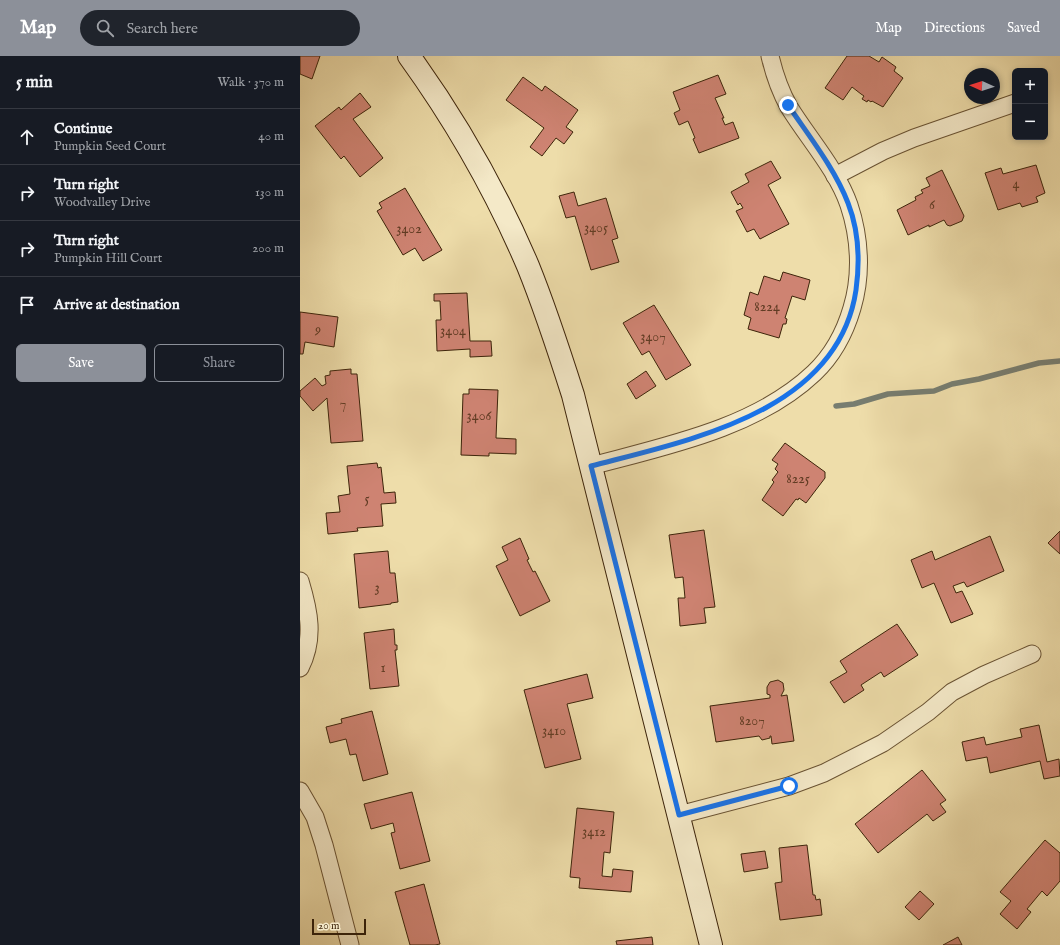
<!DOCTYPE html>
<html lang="en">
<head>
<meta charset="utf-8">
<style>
	:root { --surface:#171b24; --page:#20242c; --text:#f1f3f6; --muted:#9ea1a6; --line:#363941; --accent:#8c9099 }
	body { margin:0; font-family:"IM FELL English",serif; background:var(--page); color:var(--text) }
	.controls { position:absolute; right:12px; top:12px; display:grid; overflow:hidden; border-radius:6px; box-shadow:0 2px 6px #0003 }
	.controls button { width:36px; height:36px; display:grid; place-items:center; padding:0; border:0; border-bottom:1px solid var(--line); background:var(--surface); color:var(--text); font:20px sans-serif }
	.compass { position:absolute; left:664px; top:12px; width:36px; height:36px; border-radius:50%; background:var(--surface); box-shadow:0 2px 6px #0003; rotate:273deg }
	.scale { position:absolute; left:12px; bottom:10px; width:54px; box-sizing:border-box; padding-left:4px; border:2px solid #3d240a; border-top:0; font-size:11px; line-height:14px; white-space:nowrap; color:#3d240a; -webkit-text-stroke:3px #f4e9c8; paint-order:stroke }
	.stop { position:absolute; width:12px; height:12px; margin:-9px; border:3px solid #1a73e8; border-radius:50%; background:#fff }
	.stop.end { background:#1a73e8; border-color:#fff; box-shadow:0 1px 4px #0008 }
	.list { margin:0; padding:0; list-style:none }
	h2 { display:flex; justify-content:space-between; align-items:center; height:52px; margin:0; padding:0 16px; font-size:17px }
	h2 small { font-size:13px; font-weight:400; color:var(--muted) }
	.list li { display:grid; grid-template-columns:26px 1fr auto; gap:12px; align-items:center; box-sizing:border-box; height:56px; padding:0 16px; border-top:1px solid var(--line) }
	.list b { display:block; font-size:15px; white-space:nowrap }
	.list p { margin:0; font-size:13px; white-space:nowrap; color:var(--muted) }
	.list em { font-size:13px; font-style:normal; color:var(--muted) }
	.actions { display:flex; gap:8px; padding:12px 16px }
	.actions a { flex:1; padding:9px 0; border:1px solid var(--accent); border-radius:6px; text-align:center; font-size:14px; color:var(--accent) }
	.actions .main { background:var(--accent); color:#fff }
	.icon { flex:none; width:22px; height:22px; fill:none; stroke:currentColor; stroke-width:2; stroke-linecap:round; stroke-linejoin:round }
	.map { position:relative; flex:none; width:760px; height:889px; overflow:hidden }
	header { display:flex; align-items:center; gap:24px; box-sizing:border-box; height:56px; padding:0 20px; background:var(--accent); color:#fff }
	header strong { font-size:19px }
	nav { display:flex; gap:22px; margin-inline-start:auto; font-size:14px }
	.search { width:280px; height:36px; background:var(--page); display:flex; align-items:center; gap:10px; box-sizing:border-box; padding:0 14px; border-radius:22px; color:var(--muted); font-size:15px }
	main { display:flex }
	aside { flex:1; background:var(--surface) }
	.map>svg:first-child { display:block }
</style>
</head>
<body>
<header>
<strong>Map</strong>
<div class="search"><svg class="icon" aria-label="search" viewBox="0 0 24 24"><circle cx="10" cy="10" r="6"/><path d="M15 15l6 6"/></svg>Search here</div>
<nav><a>Map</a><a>Directions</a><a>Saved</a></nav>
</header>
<main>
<aside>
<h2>5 min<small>Walk · 370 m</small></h2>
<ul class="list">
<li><svg class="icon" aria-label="ahead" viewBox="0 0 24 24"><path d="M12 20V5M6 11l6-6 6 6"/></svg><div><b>Continue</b><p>Pumpkin Seed Court</p></div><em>40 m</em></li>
<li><svg class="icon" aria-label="right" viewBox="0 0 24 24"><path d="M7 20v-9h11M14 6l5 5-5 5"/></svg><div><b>Turn right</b><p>Woodvalley Drive</p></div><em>130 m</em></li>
<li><svg class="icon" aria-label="right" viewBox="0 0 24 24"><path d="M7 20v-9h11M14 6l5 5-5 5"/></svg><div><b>Turn right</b><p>Pumpkin Hill Court</p></div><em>200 m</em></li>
<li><svg class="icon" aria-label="arrive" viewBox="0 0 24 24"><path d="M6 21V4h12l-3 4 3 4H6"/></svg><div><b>Arrive at destination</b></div></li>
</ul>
<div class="actions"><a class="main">Save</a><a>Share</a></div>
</aside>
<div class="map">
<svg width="760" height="889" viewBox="0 0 760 889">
	<rect width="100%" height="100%" fill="#eda"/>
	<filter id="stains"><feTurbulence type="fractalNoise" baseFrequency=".005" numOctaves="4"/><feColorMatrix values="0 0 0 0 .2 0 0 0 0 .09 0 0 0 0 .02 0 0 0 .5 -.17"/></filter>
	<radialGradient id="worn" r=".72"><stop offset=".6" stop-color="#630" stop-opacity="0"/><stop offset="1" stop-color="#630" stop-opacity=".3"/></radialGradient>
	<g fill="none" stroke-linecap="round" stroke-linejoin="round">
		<path stroke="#777d70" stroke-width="5.5" d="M 536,350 L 554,348 L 588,338 L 634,335 L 652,328 L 679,323 L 739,307 L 760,305"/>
	</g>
	<g fill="#ce8372" stroke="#3d240a">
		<path d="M 0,0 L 20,0 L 12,23 L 0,18 Z"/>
		<path d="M 547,0 L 569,0 L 579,6 L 582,1 L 596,11 L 594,15 L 603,22 L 583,51 L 572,45 L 571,46 L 568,44 L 567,46 L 562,43 L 564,40 L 561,38 L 552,31 L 543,44 L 525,32 Z"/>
		<path d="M 418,19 L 426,38 L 415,42 L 424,62 L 422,62 L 425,69 L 433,66 L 439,82 L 399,97 L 393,83 L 395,82 L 388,65 L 379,69 L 374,57 L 380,54 L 373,36 Z"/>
		<path d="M 223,21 L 242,35 L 245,30 L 278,54 L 266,71 L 273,76 L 264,88 L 256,82 L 242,100 L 230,91 L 244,72 L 206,44 Z"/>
		<path d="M 60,37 L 71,51 L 53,63 L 83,102 L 60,121 L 44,100 L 41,103 L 15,70 L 39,51 L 41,54 Z"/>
		<path d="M 471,105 L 481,122 L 468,129 L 489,168 L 460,183 L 454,173 L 447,176 L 436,155 L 443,152 L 440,147 L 438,149 L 431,136 L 449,126 L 445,118 Z"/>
		<path d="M 736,109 L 745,137 L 736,141 L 738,146 L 722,151 L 720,147 L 698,154 L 685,117 L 701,112 L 703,118 Z"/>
		<path d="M 642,114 L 664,160 L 662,165 L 650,170 L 647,169 L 644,164 L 629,171 L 629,169 L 608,179 L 597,154 L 616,144 L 615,141 L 623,137 L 621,134 L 630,130 L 626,122 Z"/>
		<path d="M 105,132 L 142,194 L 123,205 L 115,192 L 103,199 L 77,155 L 82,152 L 79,147 Z"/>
		<path d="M 274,136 L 278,150 L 306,142 L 318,182 L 312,184 L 319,206 L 291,214 L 275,160 L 266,162 L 259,140 Z"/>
		<path d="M 483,216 L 510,224 L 505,244 L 492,240 L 485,262 L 487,263 L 486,268 L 483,268 L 479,282 L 448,273 L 451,262 L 444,259 L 450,236 L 458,239 L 464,220 L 480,225 Z"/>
		<path d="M 167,237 L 170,285 L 191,285 L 192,300 L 170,301 L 170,293 L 137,295 L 136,264 L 141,264 L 140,245 L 134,245 L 134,238 Z"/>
		<path d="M 354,249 L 391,309 L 366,324 L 349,295 L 342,299 L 323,267 Z"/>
		<path d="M 0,256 L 38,261 L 34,291 L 5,286 L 3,298 L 0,298 Z"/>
		<path d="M 51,313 L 51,318 L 57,318 L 63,385 L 31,387 L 27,342 L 13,355 L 0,340 L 0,335 L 15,322 L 22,330 L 26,328 L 25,320 L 30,319 L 30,315 Z"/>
		<path d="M 346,315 L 356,330 L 336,343 L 327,328 Z"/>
		<path d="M 169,333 L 198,334 L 196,382 L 216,383 L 216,398 L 189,397 L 189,400 L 161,399 L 163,338 L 169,338 Z"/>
		<path d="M 485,387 L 525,416 L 525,422 L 506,447 L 499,442 L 498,444 L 496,443 L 483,460 L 462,444 L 474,426 L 472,424 L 478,416 L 475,413 L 478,408 L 472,404 Z"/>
		<path d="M 77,407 L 78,412 L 81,411 L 84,437 L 95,436 L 96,447 L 81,448 L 83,470 L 57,472 L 58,475 L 28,478 L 26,457 L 40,456 L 38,440 L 50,438 L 47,410 Z"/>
		<path d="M 404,474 L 415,551 L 404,552 L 406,567 L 380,570 L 378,542 L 385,542 L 383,521 L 375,522 L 369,479 Z"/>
		<path d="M 760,475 L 760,498 L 748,487 Z"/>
		<path d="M 690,480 L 704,515 L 667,531 L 664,526 L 653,530 L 656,537 L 662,535 L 673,558 L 651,567 L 634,527 L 622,532 L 611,504 L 632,495 L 635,504 Z"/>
		<path d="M 220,482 L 229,503 L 227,504 L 233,516 L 235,515 L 250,545 L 220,560 L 196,510 L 208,504 L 202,491 Z"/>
		<path d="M 88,495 L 90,517 L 95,517 L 98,546 L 91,547 L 91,548 L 59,552 L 54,498 Z"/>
		<path d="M 597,568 L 618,599 L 584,621 L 581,616 L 561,629 L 564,634 L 544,647 L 530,626 L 547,616 L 540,605 Z"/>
		<path d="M 94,573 L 95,589 L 97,589 L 97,594 L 95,594 L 99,630 L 70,633 L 64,577 Z"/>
		<path d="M 287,618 L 293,642 L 267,648 L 281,703 L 245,712 L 224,634 Z"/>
		<path d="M 478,624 L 483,627 L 484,634 L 481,640 L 487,639 L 494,685 L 472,688 L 471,680 L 470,680 L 470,682 L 462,684 L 459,680 L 416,686 L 410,650 L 470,642 L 470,639 L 467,638 L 467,631 L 470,626 Z"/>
		<path d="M 72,655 L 88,718 L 63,725 L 56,698 L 50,699 L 46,683 L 30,687 L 26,671 L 42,667 L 41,663 Z"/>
		<path d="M 739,669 L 747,706 L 759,703 L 760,720 L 744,723 L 740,705 L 690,717 L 687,701 L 666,705 L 662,686 L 684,681 L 686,689 L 722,681 L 720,673 Z"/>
		<path d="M 622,714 L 646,744 L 640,748 L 646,756 L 633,765 L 627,758 L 578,797 L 555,768 Z"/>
		<path d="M 112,736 L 130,805 L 100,813 L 91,777 L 95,776 L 93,767 L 71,773 L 64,748 Z"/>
		<path d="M 277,752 L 314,756 L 310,797 L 304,796 L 302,820 L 312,821 L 313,813 L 333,815 L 331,836 L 279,832 L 280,822 L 270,821 Z"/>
		<path d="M 745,784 L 760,797 L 760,825 L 747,840 L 742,835 L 727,853 L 731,856 L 717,873 L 700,858 L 711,845 L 700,836 Z"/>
		<path d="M 507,789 L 513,839 L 515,839 L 516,844 L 520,843 L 522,859 L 480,864 L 475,827 L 482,826 L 479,792 Z"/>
		<path d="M 465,795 L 468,812 L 444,816 L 441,798 Z"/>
		<path d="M 124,828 L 140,888 L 135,889 L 110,889 L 95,836 Z"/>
		<path d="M 620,835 L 634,848 L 619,864 L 605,851 Z"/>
		<path d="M 352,881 L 353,889 L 317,889 L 316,885 Z"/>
		<path d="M 658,881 L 662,889 L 643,889 Z"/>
	</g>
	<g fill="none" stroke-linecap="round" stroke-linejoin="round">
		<defs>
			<g id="street">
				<path d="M 535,120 L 583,95 L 614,82 L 715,47"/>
				<path d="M 291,410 C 366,390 456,372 514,317 C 532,300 545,276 552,252 C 562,219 560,182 549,149 C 537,114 508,82 489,51 C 480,35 474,17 470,0"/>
				<path d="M 0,525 C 9,555 15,582 0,612"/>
				<path d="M 0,735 L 15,761 L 24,789 L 50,889"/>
				<path d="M 379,759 L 489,730 L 524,717 L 583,687 L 628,656 L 652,636 L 684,619 L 732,598"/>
			</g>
			<path id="secondary" d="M 109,0 C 156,65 196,135 228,210 C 245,252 259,295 273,339 L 411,889"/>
		</defs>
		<use href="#street" stroke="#695232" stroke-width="19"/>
		<use href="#secondary" stroke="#3d240a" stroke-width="24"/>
		<use href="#street" stroke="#f4e9c8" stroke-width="17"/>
		<use href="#secondary" stroke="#f4e9c8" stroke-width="22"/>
	</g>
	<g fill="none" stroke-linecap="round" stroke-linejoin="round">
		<path stroke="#1a73e8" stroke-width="5" d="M 488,49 C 509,80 535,113 548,147 C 559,175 560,205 556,234 C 538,356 390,384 291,410 L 379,759 L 489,730"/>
	</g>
	<g text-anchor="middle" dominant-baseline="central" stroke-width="3" stroke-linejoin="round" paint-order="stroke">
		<g font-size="14" fill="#613c24">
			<text x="716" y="128">4</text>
			<text x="632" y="149">6</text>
			<text x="296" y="172">3405</text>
			<text x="109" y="173">3402</text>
			<text x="467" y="251">8224</text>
			<text x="18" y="274">9</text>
			<text x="153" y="275">3404</text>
			<text x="353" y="281">3407</text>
			<text x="43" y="348">7</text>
			<text x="179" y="360">3406</text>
			<text x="498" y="423">8225</text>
			<text x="67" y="443">5</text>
			<text x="77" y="532">3</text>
			<text x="83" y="612">1</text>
			<text x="452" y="665">8207</text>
			<text x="254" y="675">3410</text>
			<text x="294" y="776">3412</text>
		</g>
	</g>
	<rect width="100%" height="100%" filter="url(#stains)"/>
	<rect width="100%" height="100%" fill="url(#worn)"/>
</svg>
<div class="controls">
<button>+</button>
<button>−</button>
</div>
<svg class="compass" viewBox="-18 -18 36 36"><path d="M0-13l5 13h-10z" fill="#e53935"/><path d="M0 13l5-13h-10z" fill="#9ea1a6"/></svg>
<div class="scale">20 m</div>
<div class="stop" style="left:489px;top:730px"></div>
<div class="stop end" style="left:488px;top:49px"></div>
</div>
</main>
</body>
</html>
